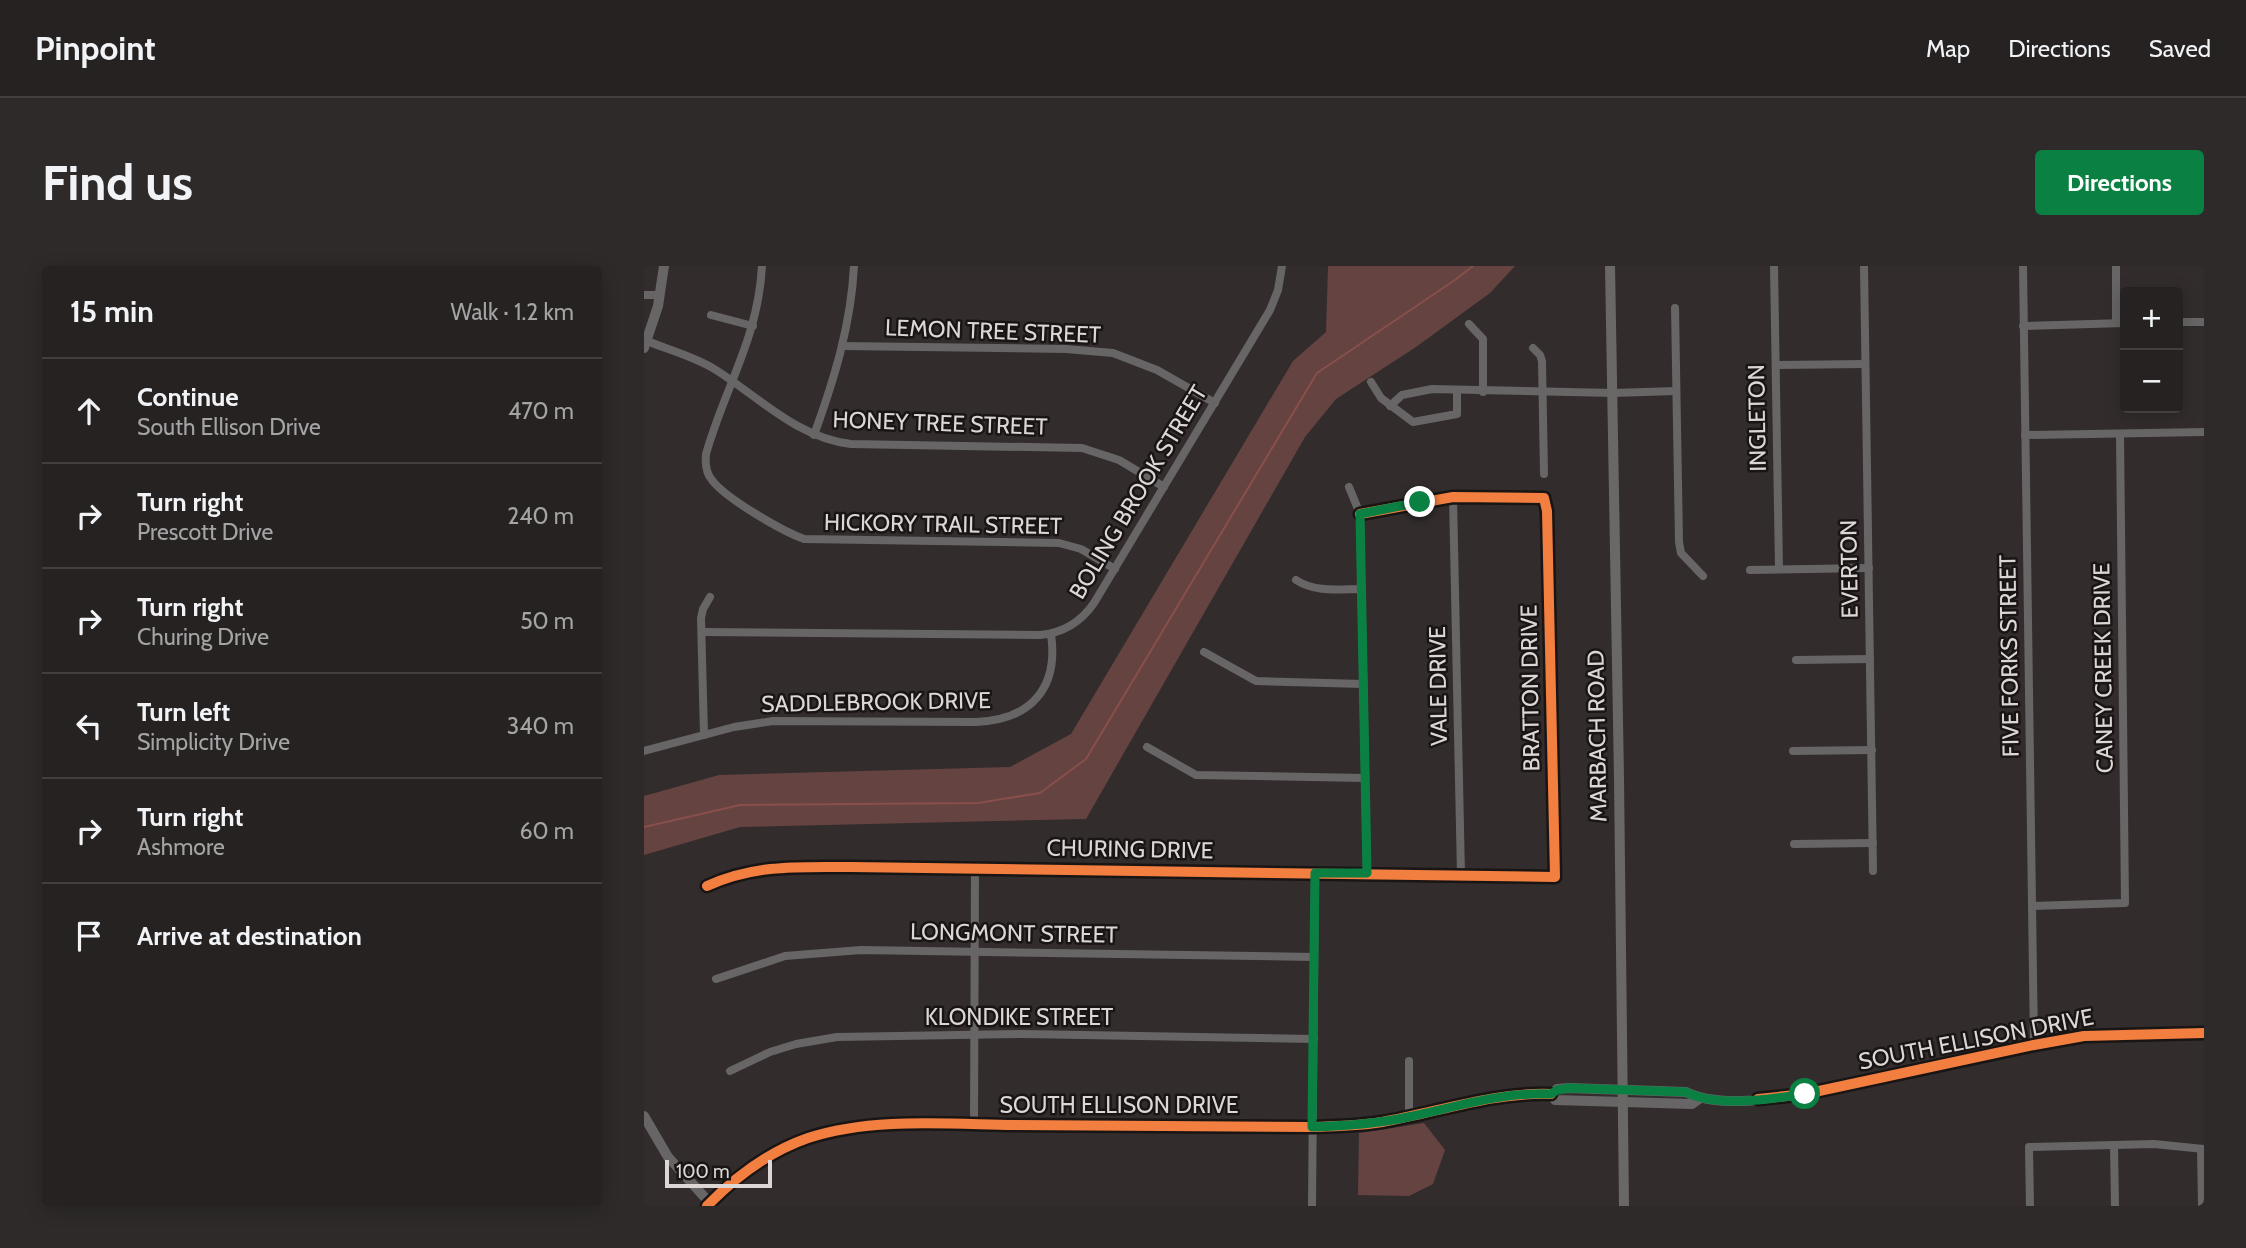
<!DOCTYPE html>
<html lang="en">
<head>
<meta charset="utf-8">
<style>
	:root { --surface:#262221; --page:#2e2a2a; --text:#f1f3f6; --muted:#a4a4a5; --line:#423f3f; --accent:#0b8043 }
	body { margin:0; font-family:Cabin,sans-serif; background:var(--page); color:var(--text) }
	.controls { position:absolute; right:21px; top:21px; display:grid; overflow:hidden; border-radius:7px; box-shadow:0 4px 18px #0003 }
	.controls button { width:63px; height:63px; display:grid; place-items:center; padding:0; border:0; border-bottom:2px solid var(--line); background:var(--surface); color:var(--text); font:35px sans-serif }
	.scale { position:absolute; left:21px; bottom:18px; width:107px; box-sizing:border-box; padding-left:7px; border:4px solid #dcd6d5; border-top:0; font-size:19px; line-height:24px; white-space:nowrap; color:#dcd6d5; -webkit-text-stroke:5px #191514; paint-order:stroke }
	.stop { position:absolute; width:21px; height:21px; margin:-16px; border:5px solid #0b8043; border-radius:50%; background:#fff }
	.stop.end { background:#0b8043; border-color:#fff; box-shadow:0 2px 7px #0008 }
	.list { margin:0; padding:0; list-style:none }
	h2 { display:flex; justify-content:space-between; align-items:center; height:91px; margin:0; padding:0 28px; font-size:30px }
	h2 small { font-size:23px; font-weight:400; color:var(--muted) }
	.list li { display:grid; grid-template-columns:46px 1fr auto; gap:21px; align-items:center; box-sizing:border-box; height:105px; padding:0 28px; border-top:2px solid var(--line) }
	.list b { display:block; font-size:26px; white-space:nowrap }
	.list p { margin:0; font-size:23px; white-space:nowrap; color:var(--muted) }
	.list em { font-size:23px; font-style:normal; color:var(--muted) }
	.icon { flex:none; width:38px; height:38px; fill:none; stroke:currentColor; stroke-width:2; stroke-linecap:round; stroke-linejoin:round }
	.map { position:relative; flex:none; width:1560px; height:940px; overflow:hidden; border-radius:7px }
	header { display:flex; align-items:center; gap:42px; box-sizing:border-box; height:98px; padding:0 35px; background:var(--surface); border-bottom:2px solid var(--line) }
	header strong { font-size:33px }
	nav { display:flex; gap:38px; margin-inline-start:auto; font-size:24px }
	.intro { display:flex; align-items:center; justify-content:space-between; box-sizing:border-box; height:168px; padding:0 42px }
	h1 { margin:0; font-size:49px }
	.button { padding:18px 32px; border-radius:7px; background:var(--accent); color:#fff; font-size:24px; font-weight:700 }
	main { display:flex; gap:42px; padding:0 42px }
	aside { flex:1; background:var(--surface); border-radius:7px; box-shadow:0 4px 18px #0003 }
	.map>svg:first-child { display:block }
</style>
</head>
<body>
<header>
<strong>Pinpoint</strong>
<nav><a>Map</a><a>Directions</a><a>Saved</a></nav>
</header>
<div class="intro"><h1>Find us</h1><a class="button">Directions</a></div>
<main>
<aside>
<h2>15 min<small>Walk · 1.2 km</small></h2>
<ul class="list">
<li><svg class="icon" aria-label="ahead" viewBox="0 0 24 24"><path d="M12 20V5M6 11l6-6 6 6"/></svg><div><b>Continue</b><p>South Ellison Drive</p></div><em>470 m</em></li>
<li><svg class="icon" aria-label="right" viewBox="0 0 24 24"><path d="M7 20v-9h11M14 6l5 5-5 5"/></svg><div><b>Turn right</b><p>Prescott Drive</p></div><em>240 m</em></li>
<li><svg class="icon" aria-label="right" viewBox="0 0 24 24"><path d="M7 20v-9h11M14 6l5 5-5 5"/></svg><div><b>Turn right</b><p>Churing Drive</p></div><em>50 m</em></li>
<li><svg class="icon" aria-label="left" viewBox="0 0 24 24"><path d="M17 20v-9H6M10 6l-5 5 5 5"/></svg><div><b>Turn left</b><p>Simplicity Drive</p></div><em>340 m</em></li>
<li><svg class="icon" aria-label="right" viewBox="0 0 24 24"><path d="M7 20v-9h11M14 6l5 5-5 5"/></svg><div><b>Turn right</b><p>Ashmore</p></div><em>60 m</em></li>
<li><svg class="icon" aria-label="arrive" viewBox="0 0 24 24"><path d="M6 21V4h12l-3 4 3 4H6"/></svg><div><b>Arrive at destination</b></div></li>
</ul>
</aside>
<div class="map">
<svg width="1560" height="940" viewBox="0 0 1560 940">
	<rect width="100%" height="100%" fill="#322d2c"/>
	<g fill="#654341">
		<path d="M 684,0 L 871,0 L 846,27 L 772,81 L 692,133 L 661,171 L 442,553 L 96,561 L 0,589 L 0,530 L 75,509 L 366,501 L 427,468 L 649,95 L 682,66 Z"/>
		<path d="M 780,857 L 801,884 L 789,918 L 765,930 L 714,929 L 715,867 Z"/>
	</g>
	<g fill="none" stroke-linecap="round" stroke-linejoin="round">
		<path stroke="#894f4a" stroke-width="2" d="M 0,561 L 96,539 L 334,537 L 396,527 L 442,493 L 673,107 L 811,14 L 829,0"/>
		<g stroke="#676565" stroke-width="8">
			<path d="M 118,0 C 114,73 81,121 62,188 C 61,198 62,207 68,214 C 81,232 138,265 160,273 L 415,277 L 437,283 L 471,303"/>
			<path d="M 1130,0 L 1135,303"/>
			<path d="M 1220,0 L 1229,605"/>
			<path d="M 1379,0 L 1390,779"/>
			<path d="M 1472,0 L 1472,57"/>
			<path d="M 0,29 L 16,29"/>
			<path d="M 1031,42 L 1035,276 L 1037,287 L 1059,310"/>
			<path d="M 67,49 L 109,60"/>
			<path d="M 1534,56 L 1560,56"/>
			<path d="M 825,58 L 839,73 L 839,126"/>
			<path d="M 1379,60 L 1481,57"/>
			<path d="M 3,75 C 25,84 52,91 72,104 C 116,132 154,172 207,178 L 438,182 L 475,194 L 520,221"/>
			<path d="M 198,80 L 422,83 L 469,87 L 513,104 L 571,137"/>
			<path d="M 889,82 L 896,89 L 898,95 L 900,208"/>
			<path d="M 1132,99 L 1221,98"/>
			<path d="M 727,116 L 737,132 L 769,156 L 813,148 L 813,125"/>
			<path d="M 746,140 L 758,129 L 788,123 L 969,127 L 1032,125"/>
			<path d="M 170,169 C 190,114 207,59 210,0"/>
			<path d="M 1381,169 L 1560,166"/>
			<path d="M 705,221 L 716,248 L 723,607"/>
			<path d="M 809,231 L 817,609"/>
			<path d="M 1106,304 L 1225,302"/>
			<path d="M 652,314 C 672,327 695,323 718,323"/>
			<path d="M 58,366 L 396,369 C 418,367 437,356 450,337 L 626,44 L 634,24 L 638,0"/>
			<path d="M 560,386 L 612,415 L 719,418"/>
			<path d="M 1152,394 L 1226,393"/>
			<path d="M 60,469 L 57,352 L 59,343 L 66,331"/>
			<path d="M 503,481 L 552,509 L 721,512"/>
			<path d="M 0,485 L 90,461 L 129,455 L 332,456 C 386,454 415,423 407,368"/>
			<path d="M 1149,485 L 1228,484"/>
			<path d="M 1150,578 L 1229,577"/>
			<path d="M 63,620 C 111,598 156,601 207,601 L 911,611 L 903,245 L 900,232 L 809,231 L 716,248"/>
			<path d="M 1388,640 L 1481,637 L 1476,168"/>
			<path d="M 72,713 L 141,690 L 217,684 L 670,691"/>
			<path d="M 765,795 L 765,851"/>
			<path d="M 86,805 L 126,786 L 152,778 L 193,771 L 379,768 L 670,773"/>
			<path d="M 330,858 L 331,602"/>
			<path d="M 1470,879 L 1471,940"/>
			<path d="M 1557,883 L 1558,940"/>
			<path d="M 668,940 L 671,607"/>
			<path d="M 1386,940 L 1385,881 L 1510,878 L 1560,883"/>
		</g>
		<g stroke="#676565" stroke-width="10">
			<path d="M 0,82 L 14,40 L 20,0"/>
			<path d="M 907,828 L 911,834 L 1048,838 L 1055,833"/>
			<path d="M 0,850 L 24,891 L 66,937"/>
			<path d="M 63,940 C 92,910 124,886 164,872 C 227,851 304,858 370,859 C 470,860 569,860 668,861 C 692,860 715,860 738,856 C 795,846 849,826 907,828 L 913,823 L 925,822 L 1042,826 C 1074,842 1126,833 1161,828 L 1390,779 L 1440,770 L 1560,767"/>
		</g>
		<path stroke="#6a6867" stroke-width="10" d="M 966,0 L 975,512 L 980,940"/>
		<defs>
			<g id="cycleway">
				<path d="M 63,620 C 111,598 156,601 207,601 L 911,611 L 903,245 L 900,232 L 809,231 L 716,248"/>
				<path d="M 1114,833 L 1161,828 L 1390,779 L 1440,770 L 1560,767"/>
				<path d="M 63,940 C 92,910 124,886 164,872 C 227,851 304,858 370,859 C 470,860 569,860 668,861 C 692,860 715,860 738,856 C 795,846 849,826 907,828"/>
			</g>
		</defs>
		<use href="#cycleway" stroke="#191514" stroke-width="15"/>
		<use href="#cycleway" stroke="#f27e40" stroke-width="10"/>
	</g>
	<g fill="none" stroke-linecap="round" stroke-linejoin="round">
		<path stroke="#0b8043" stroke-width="9" d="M 776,236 L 716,248 L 723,607 L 671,607 L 668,861 C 701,860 732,858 764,851 C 812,841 857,826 907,828 L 913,824 L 925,822 L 1042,826 C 1073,842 1126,833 1161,828"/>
	</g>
	<g text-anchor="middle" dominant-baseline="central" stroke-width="5" stroke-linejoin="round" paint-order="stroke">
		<g font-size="23" fill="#dcd6d5" stroke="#191514">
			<text transform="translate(349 65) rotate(2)">LEMON TREE STREET</text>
			<text transform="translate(1113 152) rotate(-91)">INGLETON</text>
			<text transform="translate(296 157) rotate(2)">HONEY TREE STREET</text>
			<text transform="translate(494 226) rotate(-59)">BOLING BROOK STREET</text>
			<text transform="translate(299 258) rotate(1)">HICKORY TRAIL STREET</text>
			<text transform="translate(1205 303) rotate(-91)">EVERTON</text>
			<text transform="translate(1365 390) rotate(-91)">FIVE FORKS STREET</text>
			<text transform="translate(1459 402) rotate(-91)">CANEY CREEK DRIVE</text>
			<text transform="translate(794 420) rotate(-91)">VALE DRIVE</text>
			<text transform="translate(886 422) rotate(-91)">BRATTON DRIVE</text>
			<text transform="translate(232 436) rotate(-1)">SADDLEBROOK DRIVE</text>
			<text transform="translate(953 470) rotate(-91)">MARBACH ROAD</text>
			<text transform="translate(486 583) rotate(1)">CHURING DRIVE</text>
			<text transform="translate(370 667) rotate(1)">LONGMONT STREET</text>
			<text x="375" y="751">KLONDIKE STREET</text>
			<text transform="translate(1332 773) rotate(-11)">SOUTH ELLISON DRIVE</text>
			<text x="475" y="839">SOUTH ELLISON DRIVE</text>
		</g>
	</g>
</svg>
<div class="controls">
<button>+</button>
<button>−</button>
</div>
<div class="scale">100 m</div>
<div class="stop" style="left:1161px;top:828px"></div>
<div class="stop end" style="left:776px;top:236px"></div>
</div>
</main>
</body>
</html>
